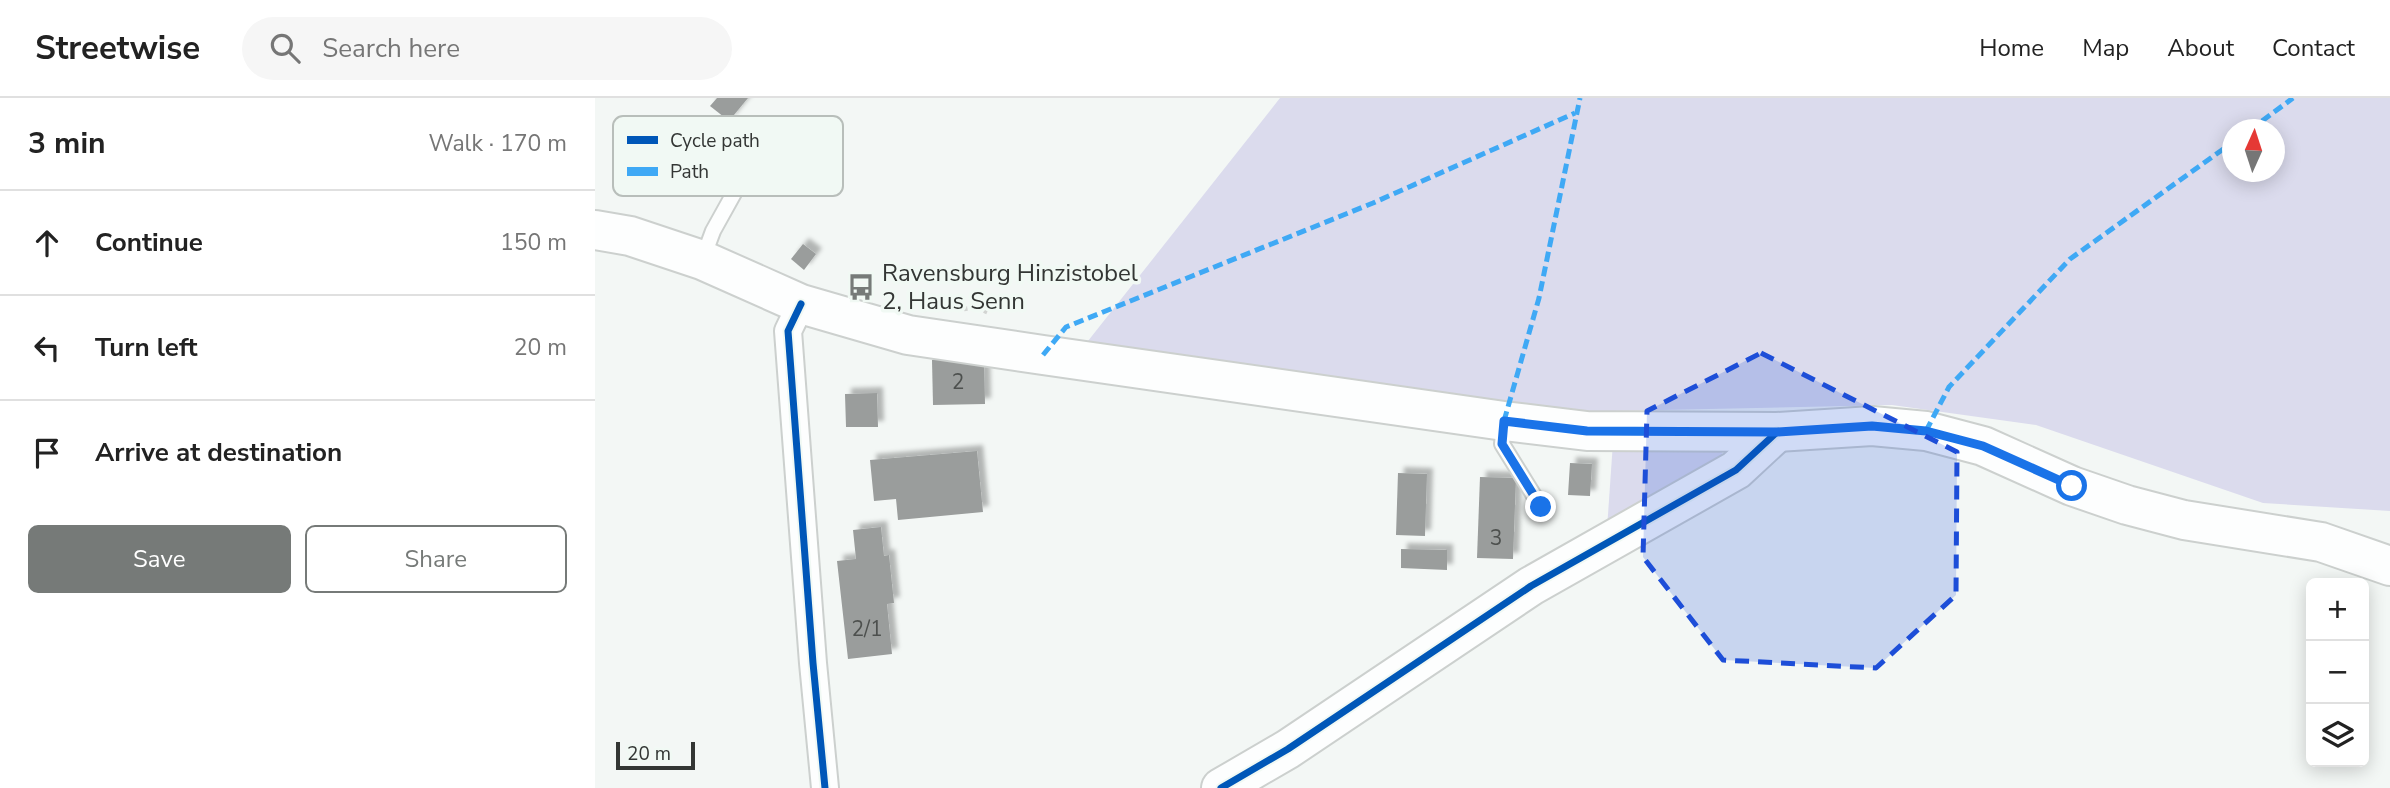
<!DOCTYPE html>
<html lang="en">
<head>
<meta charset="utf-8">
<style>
	:root { --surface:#fff; --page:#f6f6f6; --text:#222; --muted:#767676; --line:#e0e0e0; --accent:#767a78 }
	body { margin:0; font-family:"Nunito Sans",sans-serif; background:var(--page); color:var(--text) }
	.controls { position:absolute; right:21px; bottom:21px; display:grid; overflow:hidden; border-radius:10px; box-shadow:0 4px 18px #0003 }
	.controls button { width:63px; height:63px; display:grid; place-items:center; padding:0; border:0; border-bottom:2px solid var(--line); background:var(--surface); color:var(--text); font:35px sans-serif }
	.compass { position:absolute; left:1627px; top:21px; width:63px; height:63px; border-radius:50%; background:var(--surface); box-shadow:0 4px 18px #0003; rotate:3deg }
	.scale { position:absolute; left:21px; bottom:18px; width:79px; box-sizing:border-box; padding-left:7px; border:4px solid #333634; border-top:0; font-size:19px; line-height:24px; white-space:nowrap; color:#333634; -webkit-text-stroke:5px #f1f9f4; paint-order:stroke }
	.stop { position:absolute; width:21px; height:21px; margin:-16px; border:5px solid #1a73e8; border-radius:50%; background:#fff }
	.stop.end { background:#1a73e8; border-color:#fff; box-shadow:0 2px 7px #0008 }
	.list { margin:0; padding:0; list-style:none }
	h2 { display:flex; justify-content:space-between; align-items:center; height:91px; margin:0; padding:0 28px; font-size:30px }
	h2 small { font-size:23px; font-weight:400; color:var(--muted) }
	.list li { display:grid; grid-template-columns:46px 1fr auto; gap:21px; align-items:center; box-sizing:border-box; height:105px; padding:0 28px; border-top:2px solid var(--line) }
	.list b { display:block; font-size:26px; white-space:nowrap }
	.list em { font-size:23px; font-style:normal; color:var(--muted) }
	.actions { display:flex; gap:14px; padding:21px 28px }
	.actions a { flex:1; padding:16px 0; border:2px solid var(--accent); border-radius:10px; text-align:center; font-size:24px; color:var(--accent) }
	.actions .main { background:var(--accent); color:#fff }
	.icon { flex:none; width:38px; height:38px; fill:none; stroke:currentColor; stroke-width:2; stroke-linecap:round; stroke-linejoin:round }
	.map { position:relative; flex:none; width:1795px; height:690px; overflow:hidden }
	header { display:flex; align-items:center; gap:42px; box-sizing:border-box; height:98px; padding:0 35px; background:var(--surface); border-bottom:2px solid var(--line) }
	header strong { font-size:33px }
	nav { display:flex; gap:38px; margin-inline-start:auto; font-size:24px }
	.search { width:490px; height:63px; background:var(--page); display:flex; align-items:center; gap:18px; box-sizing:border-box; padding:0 24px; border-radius:38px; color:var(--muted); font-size:26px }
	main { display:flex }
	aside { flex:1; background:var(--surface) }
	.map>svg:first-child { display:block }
</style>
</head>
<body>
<header>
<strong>Streetwise</strong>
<div class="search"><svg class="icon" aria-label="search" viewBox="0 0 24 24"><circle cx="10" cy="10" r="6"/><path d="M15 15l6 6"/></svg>Search here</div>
<nav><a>Home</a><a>Map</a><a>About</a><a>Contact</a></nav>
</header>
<main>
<aside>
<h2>3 min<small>Walk · 170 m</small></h2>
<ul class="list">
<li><svg class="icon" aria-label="ahead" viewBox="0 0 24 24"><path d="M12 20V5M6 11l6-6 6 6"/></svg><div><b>Continue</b></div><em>150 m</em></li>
<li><svg class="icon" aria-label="left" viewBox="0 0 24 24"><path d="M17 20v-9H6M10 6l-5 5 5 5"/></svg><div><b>Turn left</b></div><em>20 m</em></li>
<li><svg class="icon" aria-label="arrive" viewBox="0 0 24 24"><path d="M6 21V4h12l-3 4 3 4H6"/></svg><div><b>Arrive at destination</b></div></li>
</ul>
<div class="actions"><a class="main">Save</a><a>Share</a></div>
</aside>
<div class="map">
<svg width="1795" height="690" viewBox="0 0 1795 690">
	<defs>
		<filter id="shadow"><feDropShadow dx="6" dy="-6" stdDeviation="2" flood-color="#0004"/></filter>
	</defs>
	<rect width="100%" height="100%" fill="#f3f7f5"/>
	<g fill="#dbdbed" fill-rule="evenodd">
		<path d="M 685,0 L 1795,0 L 1795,413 L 1668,405 L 1441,327 L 1297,307 L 972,314 L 493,243 ZM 1638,32 L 1680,32 L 1680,74 L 1638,74 Z"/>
		<path d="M 1018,344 L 1121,346 L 1129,358 L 1012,431 Z"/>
	</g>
	<g fill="#9a9d9c" filter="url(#shadow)">
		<path d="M 122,0 L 153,0 L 134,23 L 115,8 Z"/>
		<path d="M 208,146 L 221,156 L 209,172 L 196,161 Z"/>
		<path d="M 389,261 L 390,306 L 338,307 L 337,262 Z"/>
		<path d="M 282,295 L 283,329 L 251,329 L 250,296 Z"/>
		<path d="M 382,353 L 388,414 L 303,422 L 301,401 L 279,403 L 275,362 Z"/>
		<path d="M 975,365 L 997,366 L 995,398 L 973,397 Z"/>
		<path d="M 803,375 L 832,376 L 830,438 L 801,437 Z"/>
		<path d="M 885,379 L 921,380 L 918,461 L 882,460 Z"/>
		<path d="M 286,429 L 289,458 L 294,457 L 299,505 L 292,506 L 297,556 L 253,561 L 242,463 L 261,461 L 258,432 Z"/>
		<path d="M 806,451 L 852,452 L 852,472 L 806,470 Z"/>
	</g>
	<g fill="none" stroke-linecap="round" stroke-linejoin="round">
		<defs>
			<g id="lane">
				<path d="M 108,160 L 118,133 L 173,34"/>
				<path d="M 909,325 L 907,346 L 946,409"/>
			</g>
			<path id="street" d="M 206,206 L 193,233 L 218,565 L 230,690"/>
			<g id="secondary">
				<path d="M 0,132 L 35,138 L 107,162 L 206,206 L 313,237 L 448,257 L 909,323 L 992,333 L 1182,334 L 1277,328 L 1331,333 L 1388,348 L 1477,388 L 1532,407 L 1589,422 L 1726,444 L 1795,468"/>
				<path d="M 626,690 L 693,651 L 936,488 L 1141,372 L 1182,334"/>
			</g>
		</defs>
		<use href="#lane" stroke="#ccd0ce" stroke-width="18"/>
		<use href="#street" stroke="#ccd0ce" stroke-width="30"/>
		<use href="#secondary" stroke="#ccd0ce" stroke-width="42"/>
		<path stroke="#d2d4d2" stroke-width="4.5" stroke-dasharray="3.5 3.5" stroke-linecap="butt" d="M 369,211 L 381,209 L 394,215"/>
		<use href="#lane" stroke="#fdfefe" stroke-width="14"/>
		<use href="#street" stroke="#fdfefe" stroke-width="26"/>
		<use href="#secondary" stroke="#fdfefe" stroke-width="38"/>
		<g stroke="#3fa9f5" stroke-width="5" stroke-dasharray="10 5" stroke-linecap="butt">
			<path d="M 1655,32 L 1698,0"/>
			<path d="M 448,257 L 471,229 L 778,105 L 980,15"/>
			<path d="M 909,323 L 944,200 L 985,0"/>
			<path d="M 1331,333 L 1354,289 L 1475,161 L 1638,44"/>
		</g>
		<defs>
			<g id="cycleway">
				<path d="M 206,206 L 193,233 L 218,565 L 230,690"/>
				<path d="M 626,690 L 693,651 L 936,488 L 1141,372 L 1182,334"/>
			</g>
		</defs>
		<use href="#cycleway" stroke="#f1f9f4" stroke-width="11"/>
		<use href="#cycleway" stroke="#0057b8" stroke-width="7"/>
	</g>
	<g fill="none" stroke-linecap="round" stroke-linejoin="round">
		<path stroke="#1a73e8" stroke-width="9" d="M 946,409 L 907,346 L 909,323 L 992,333 L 1182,334 L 1277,328 L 1331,333 L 1388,348 L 1477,388"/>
	</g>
	<path fill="#1d4ed8" fill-opacity="0.2" stroke="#1d4ed8" stroke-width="5" stroke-dasharray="14 9" stroke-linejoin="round" d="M 1166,255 L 1362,354 L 1361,497 L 1281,570 L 1128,562 L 1048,459 L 1052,313 Z"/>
	<defs>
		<symbol id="bus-bare" viewBox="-9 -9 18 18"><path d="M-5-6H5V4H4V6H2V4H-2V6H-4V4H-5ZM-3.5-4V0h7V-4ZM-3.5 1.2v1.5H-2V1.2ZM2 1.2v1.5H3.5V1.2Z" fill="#767a78" stroke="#f1f9f4" stroke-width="2.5" paint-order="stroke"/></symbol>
	</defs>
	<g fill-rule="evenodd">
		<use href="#bus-bare" x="247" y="170" width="38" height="38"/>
	</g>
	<g text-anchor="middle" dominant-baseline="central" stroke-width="7" stroke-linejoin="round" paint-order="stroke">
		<g font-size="21" fill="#4d504e">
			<text x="363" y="284">2</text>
			<text x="901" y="440">3</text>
			<text x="272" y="531">2/1</text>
		</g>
		<g font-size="24" fill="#333634" stroke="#f1f9f4" text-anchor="start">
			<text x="287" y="175">Ravensburg Hinzistobel<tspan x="287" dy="28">2, Haus Senn</tspan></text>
		</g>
	</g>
	<rect x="18" y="18" width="230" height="80" rx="10" fill="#f1f9f4" stroke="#b8beba" stroke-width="2"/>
	<rect x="32" y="38" width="31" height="8" fill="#0057b8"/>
	<rect x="32" y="69" width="31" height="9" fill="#3fa9f5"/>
	<g font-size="19" fill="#333634">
		<text x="75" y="49">Cycle path</text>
		<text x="75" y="80">Path</text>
	</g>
</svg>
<div class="controls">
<button>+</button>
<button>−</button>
<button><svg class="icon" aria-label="layers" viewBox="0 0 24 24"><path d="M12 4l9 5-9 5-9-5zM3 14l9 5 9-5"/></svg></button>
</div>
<svg class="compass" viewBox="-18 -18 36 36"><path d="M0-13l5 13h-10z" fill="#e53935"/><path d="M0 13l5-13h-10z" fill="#767676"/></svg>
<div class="scale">20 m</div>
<div class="stop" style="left:1477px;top:388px"></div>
<div class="stop end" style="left:946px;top:409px"></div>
</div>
</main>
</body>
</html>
